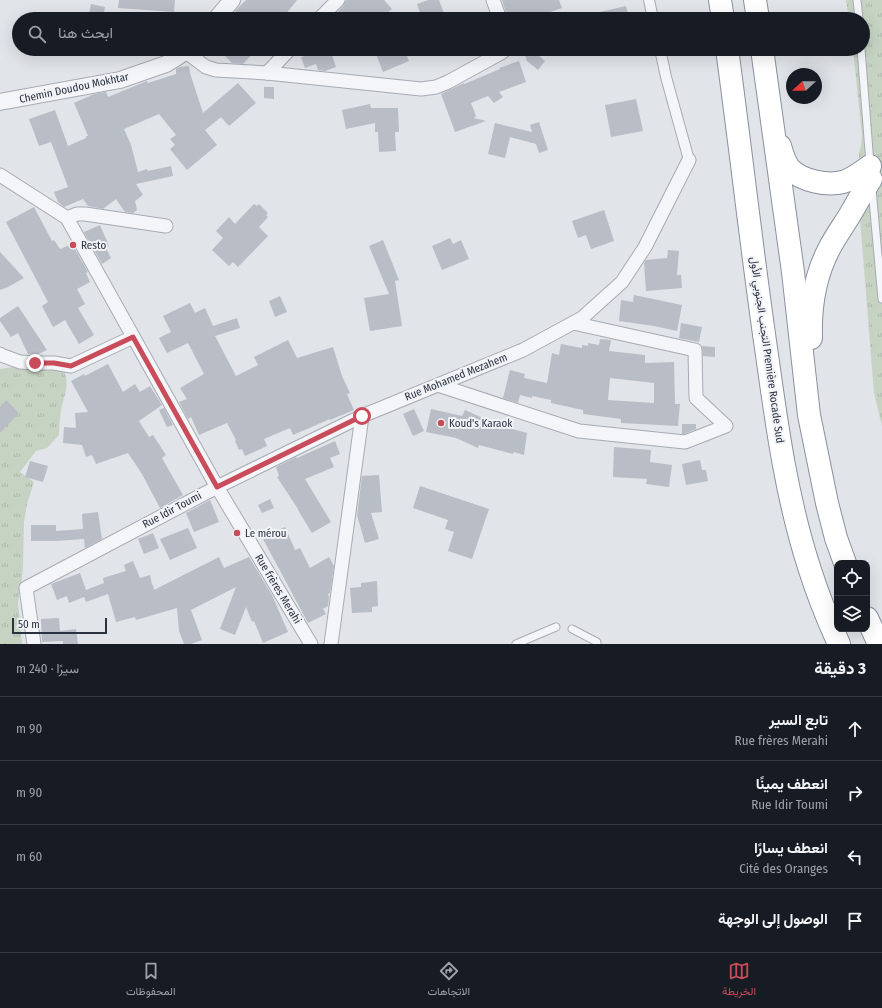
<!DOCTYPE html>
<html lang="ar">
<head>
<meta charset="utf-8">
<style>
	:root { --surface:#171b24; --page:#20242c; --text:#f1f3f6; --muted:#9ea1a6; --line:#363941; --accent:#c94c5b }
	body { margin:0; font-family:"Fira Sans Condensed",Vazirmatn,sans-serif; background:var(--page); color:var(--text); direction:rtl }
	.controls { position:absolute; right:12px; bottom:12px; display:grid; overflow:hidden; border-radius:8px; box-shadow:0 4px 16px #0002 }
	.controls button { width:36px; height:36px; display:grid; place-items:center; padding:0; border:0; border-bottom:1px solid var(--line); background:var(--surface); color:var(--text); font:20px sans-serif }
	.compass { position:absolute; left:786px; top:68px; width:36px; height:36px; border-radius:50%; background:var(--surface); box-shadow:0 4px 16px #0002; rotate:249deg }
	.scale { position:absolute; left:12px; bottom:10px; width:95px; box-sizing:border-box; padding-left:4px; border:2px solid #2a3240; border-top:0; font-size:11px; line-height:14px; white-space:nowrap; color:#2a3240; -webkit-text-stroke:3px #f1f3f7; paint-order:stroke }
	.stop { position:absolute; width:12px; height:12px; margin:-9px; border:3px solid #c94c5b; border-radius:50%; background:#fff }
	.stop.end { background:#c94c5b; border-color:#fff; box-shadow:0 1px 4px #0008 }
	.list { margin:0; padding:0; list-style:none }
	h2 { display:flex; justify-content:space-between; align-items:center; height:52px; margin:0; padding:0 16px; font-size:17px }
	h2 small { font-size:13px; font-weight:400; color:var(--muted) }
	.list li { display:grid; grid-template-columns:26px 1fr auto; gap:12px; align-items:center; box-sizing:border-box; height:64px; padding:0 16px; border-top:1px solid var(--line) }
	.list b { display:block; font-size:15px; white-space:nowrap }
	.list p { margin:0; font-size:13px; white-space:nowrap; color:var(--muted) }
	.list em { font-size:13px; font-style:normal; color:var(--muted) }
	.icon { flex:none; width:22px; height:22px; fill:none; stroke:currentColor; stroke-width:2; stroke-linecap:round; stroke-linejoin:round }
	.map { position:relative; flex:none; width:882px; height:644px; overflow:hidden; direction:ltr }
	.search { position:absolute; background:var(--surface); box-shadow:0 4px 16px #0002; left:12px; right:12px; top:12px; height:44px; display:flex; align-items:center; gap:10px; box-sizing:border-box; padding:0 14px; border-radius:22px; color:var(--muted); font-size:15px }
	.sheet { height:308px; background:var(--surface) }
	nav { display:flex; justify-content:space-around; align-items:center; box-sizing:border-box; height:56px; border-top:1px solid var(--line); background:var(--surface); font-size:11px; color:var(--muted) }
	nav a { display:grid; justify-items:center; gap:2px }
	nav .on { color:var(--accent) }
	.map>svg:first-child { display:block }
</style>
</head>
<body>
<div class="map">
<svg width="882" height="644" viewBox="0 0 882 644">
	<defs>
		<pattern id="park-tufts" width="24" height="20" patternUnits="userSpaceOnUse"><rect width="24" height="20" fill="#c6d3c3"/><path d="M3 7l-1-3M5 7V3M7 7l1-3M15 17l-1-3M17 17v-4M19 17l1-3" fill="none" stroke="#aab6a9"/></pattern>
	</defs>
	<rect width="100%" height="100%" fill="#e1e4e9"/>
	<g fill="url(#park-tufts)">
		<path d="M 846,0 L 882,0 L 882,426 L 874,393 L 859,207 L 859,153 L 861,145 L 862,136 L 853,49 L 863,49 L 863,19 L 849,19 Z"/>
		<path d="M 39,365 L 64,371 C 70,386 64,395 61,410 C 60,418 59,427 59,435 L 47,448 L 36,451 L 20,472 L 34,482 L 27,504 L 24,522 L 23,567 L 21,588 L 19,595 L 18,603 L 22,644 L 0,644 L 0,369 L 14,367 Z"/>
	</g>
	<g fill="#b9bdc6" fill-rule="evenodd">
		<path d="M 119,0 L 175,0 L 174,12 L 118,8 Z"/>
		<path d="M 246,0 L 297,0 L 282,19 L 243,19 L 235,11 Z"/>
		<path d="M 346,0 L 384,0 L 392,9 L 384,15 L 382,12 L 374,19 L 360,19 L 354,13 L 348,19 L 340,19 L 336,14 L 344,5 Z"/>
		<path d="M 428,0 L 439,0 L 445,16 L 436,19 L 422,19 L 417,4 Z"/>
		<path d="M 502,0 L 559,0 L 562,8 L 530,19 L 508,19 Z"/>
		<path d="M 91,4 L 105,7 L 103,19 L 88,19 Z"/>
		<path d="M 626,6 L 629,19 L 588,19 L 587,15 Z"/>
		<path d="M 218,49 L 257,49 L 243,64 L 232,63 Z"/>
		<path d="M 310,49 L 330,49 L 336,67 L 325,71 L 318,70 L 316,64 L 305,68 L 301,57 L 312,54 Z"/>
		<path d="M 374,49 L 404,49 L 409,61 L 383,72 Z"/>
		<path d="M 523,49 L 536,49 L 538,55 L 545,61 L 538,70 L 527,61 Z"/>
		<path d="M 519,61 L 526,82 L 499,92 L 503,97 L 494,103 L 488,96 L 471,103 L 476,116 L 474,118 L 486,121 L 455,132 L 441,94 L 464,83 L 464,84 L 500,69 L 499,68 Z"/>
		<path d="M 189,66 L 190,73 L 203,113 L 238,83 L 256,103 L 229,126 L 221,117 L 205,130 L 217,145 L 187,170 L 170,149 L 175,145 L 170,139 L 176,135 L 159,114 L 124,129 L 131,145 L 138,172 L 147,169 L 148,171 L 171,166 L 173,176 L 136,184 L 143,195 L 135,201 L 137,210 L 133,213 L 125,212 L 116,199 L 103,209 L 88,206 L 83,199 L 64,207 L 58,202 L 54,192 L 68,187 L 51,142 L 39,146 L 29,119 L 55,110 L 68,146 L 86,138 L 86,136 L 88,136 L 74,103 L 94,94 L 106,92 L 108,97 L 147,81 L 148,83 L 176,74 L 176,69 L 180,67 Z"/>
		<path d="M 264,87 L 274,87 L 274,99 L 264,98 Z"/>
		<path d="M 636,99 L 643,131 L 611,137 L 605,105 Z"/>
		<path d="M 370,104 L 371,108 L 398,108 L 399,132 L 395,132 L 396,151 L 379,152 L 378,132 L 375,132 L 375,123 L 346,129 L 342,110 Z"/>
		<path d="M 539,122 L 548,150 L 539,153 L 536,144 L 510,137 L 505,158 L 488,154 L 495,123 L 532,132 L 530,125 Z"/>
		<path d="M 254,204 L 257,206 L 259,204 L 268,213 L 266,215 L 268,217 L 259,227 L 268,236 L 238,267 L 233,262 L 229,266 L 212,250 L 223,238 L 216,231 L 229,217 L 235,224 Z"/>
		<path d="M 34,207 L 52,241 L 54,240 L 60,249 L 72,244 L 88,272 L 86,273 L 90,282 L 77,289 L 85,304 L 78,308 L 94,335 L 79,344 L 65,320 L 53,327 L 42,306 L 48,302 L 6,222 Z"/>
		<path d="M 604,210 L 614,241 L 591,249 L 586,235 L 578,238 L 572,221 Z"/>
		<path d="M 100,225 L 109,246 L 106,248 L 111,258 L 102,264 L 84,232 Z"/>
		<path d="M 450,238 L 453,244 L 461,240 L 469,259 L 442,270 L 432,246 Z"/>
		<path d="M 383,240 L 399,280 L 395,281 L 402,326 L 370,331 L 364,298 L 389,294 L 369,246 Z"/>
		<path d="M 668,250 L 679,251 L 677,275 L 681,275 L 682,288 L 646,291 L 644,263 L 646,260 L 667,258 Z"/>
		<path d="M 0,252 L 24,278 L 8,287 L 0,290 Z"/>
		<path d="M 634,295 L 682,305 L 677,331 L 654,326 L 619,321 L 621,300 L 633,302 Z"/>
		<path d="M 280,296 L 287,312 L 275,317 L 269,301 Z"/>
		<path d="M 190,303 L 195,313 L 205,308 L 213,326 L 237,318 L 240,328 L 215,336 L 236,376 L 258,365 L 254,357 L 288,340 L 297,358 L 333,347 L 342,376 L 350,393 L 347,394 L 354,410 L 330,420 L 330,419 L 293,435 L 290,428 L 264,439 L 267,446 L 245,456 L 242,449 L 239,450 L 235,441 L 236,440 L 227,423 L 199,435 L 191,417 L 188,419 L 179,402 L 187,399 L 180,388 L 204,374 L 188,343 L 167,353 L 159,338 L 171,332 L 163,316 Z"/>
		<path d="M 18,306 L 47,350 L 36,355 L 28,354 L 18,333 L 11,337 L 0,321 L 0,318 Z"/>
		<path d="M 681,323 L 702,327 L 699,342 L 679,338 Z"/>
		<path d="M 600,339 L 611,340 L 609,351 L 645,355 L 645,363 L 674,362 L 675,404 L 680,404 L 678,426 L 621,423 L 621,419 L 583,414 L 583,410 L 551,403 L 551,400 L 532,396 L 532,398 L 520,395 L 518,403 L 503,398 L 510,370 L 525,374 L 524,378 L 547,383 L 552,353 L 559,355 L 561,344 L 582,348 L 582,345 L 588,346 L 588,343 L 599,345 ZM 610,378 L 654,383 L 654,403 L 608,400 Z"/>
		<path d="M 702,346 L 715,347 L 715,357 L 703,356 Z"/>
		<path d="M 108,364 L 123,392 L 135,384 L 140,392 L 150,386 L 162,405 L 139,421 L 149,437 L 153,435 L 166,455 L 162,458 L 183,495 L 160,508 L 142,474 L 128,453 L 96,464 L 92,455 L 86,457 L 82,445 L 63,443 L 64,427 L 76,428 L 75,413 L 88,412 L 71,381 L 84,374 L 85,376 Z"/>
		<path d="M 6,400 L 19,413 L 0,433 L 0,407 Z"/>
		<path d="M 164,408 L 173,425 L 167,427 L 159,410 Z"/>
		<path d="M 414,409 L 424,431 L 413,436 L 403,414 Z"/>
		<path d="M 431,409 L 462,416 L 465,410 L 498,425 L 527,433 L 524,455 L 514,452 L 513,454 L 479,445 L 478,448 L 456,438 L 426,432 Z"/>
		<path d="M 682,424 L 696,424 L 696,429 L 684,434 L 682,434 Z"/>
		<path d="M 335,441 L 340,454 L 330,458 L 334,467 L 305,479 L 331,522 L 312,533 L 298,510 L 298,509 L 277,477 L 279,476 L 276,467 L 296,457 L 297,458 Z"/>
		<path d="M 614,447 L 651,450 L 650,462 L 672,465 L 669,487 L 646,484 L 647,479 L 613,477 Z"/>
		<path d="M 700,460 L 702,470 L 706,470 L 708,481 L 686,485 L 682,464 Z"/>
		<path d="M 30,461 L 48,466 L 43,482 L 25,477 Z"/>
		<path d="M 379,475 L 382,512 L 371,513 L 379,539 L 365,543 L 357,515 L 362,476 Z"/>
		<path d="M 420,486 L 489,509 L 472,559 L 448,551 L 454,532 L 445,529 L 448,520 L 413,508 Z"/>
		<path d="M 270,499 L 274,508 L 262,513 L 258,505 Z"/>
		<path d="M 210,500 L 219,522 L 194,532 L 186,513 Z"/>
		<path d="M 98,512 L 102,539 L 85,548 L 84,539 L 56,541 L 31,541 L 31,525 L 56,525 L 56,531 L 83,529 L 82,514 Z"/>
		<path d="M 285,527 L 295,550 L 300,548 L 310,568 L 329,557 L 334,566 L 330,593 L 328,594 L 329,597 L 328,606 L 323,609 L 326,614 L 308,623 L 262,537 Z"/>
		<path d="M 188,528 L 197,548 L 170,560 L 160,539 Z"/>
		<path d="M 153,533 L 159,548 L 144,554 L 138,539 Z"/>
		<path d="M 219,557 L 224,568 L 249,557 L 272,595 L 288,632 L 263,643 L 254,621 L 252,622 L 246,607 L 235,635 L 220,629 L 236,587 L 191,610 L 202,640 L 191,644 L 184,644 L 179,631 L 177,608 L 136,620 L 135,617 L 116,622 L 108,594 L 86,602 L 84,597 L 69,603 L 67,596 L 57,600 L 51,584 L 80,573 L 86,590 L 104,583 L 103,578 L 126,571 L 124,565 L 133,561 L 140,578 L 150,575 L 152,585 L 153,585 L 154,590 Z"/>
		<path d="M 377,581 L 378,606 L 372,607 L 372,612 L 352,613 L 350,588 L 361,587 L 361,583 Z"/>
		<path d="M 59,618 L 60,631 L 76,629 L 78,644 L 63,644 L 63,641 L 42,642 L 41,619 Z"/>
	</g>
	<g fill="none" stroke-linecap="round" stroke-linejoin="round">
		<defs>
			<g id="service">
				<path d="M 857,0 L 859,19"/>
				<path d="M 861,49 L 870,164"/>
				<path d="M 872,189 L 882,299"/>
				<path d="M 572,629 L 597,642 L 597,644"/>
				<path d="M 516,644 L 556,627"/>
			</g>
			<g id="pedestrian">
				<path d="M 649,0 L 653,19"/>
				<path d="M 660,49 L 666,77 L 689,160"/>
			</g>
			<g id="minor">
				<path d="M 493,0 L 500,19"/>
				<path d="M 319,19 L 338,0"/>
				<path d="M 186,52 L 206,67 L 216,70 L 267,73 L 421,89 L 436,87 L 448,82 L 501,53 L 506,49"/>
				<path d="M 267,73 L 290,49"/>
				<path d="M 0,175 L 67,218 L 217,487 L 311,644"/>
				<path d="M 67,218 L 77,214 L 85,214 L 166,226"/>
				<path d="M 0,354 L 1,355 L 20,362 L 35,363 L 54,363 L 71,366 L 133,337"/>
				<path d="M 438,385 L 579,431 L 685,442 L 726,426 L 696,398 L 695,350 L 573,323"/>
				<path d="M 34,644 L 26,588 L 217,487 L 362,416 L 523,350 L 582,318 L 622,282 L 645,247 L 689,160"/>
				<path d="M 331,644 L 362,416"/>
			</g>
			<g id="tertiary">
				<path d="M 216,19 L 232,0"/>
				<path d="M 0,102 L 120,80 L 166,64 L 176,58 L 189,49"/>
			</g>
			<g id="motorway">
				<path d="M 720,0 L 723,19"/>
				<path d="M 755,0 L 758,19"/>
				<path d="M 727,49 C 741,151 752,253 767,355 C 777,427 787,500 810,570 C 818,595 828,620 839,644"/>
				<path d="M 762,49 L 793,272 L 809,415 L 827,503 L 836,538 L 845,563"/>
				<path d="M 780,146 C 782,153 785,163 790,169 C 802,181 827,186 843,182 C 853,179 861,172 870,166"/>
				<path d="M 811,338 C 810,308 815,276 829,249 C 835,237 844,225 851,213 C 858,201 864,190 871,179"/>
				<path d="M 867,618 L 879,644"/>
			</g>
		</defs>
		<use href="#service" stroke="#a6abb3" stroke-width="9"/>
		<use href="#pedestrian" stroke="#a6abb3" stroke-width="12"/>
		<use href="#minor" stroke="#a6abb3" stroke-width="15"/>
		<use href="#tertiary" stroke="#a6abb3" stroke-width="18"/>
		<use href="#motorway" stroke="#89919f" stroke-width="24"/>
		<use href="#service" stroke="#f4f5f8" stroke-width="7"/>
		<use href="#pedestrian" stroke="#f4f5f8" stroke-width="10"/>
		<use href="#minor" stroke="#f4f5f8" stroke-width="13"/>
		<use href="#tertiary" stroke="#f4f5f8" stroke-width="16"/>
		<use href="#motorway" stroke="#fff" stroke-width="22"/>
	</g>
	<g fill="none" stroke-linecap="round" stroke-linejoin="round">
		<path stroke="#c94c5b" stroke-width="5" d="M 35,363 L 54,363 L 71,366 L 133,337 L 217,487 L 362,416"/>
	</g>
	<g fill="#c94c5b" stroke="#f1f3f7" stroke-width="1.5">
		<circle cx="73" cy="245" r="4"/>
		<circle cx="441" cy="423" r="4"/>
		<circle cx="237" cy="533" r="4"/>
	</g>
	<g text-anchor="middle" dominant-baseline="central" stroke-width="4" stroke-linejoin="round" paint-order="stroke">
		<g font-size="11" fill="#2a3240" stroke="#f1f3f7">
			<text transform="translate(74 88) rotate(-12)">Chemin Doudou Mokhtar</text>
			<text transform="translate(767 350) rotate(82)">التجنب الجنوبي الأول Première Rocade Sud</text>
			<text transform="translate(456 377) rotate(-22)">Rue Mohamed Mezahem</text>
			<text transform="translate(172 510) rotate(-28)">Rue Idir Toumi</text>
			<text transform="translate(278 589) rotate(59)">Rue frères Merahi</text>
		</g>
		<g font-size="11" fill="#2a3240" stroke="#f1f3f7" text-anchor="start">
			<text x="81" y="245">Resto</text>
			<text x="449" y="423">Koud's Karaok</text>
			<text x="245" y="533">Le mérou</text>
		</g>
	</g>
</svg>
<div class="controls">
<button><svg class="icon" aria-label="locate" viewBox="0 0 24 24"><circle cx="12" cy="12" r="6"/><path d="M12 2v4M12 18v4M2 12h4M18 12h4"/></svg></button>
<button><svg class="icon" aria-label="layers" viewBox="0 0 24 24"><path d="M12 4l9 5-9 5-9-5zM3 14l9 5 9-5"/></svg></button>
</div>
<svg class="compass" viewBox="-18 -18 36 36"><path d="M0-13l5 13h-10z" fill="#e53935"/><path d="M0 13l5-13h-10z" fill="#9ea1a6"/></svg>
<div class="scale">50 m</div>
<div class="stop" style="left:362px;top:416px"></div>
<div class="stop end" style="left:35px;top:363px"></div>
<div class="search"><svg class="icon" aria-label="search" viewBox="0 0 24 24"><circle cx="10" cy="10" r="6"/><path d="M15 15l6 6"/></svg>ابحث هنا</div>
</div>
<section class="sheet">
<h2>3 دقيقة<small>سيرًا · 240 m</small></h2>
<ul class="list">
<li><svg class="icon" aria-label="ahead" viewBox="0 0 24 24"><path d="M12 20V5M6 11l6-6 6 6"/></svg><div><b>تابع السير</b><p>Rue frères Merahi</p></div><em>90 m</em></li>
<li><svg class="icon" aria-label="right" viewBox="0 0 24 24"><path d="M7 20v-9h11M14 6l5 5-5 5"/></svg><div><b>انعطف يمينًا</b><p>Rue Idir Toumi</p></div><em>90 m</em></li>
<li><svg class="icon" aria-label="left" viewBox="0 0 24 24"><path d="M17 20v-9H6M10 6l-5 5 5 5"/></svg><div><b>انعطف يسارًا</b><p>Cité des Oranges</p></div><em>60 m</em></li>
<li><svg class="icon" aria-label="arrive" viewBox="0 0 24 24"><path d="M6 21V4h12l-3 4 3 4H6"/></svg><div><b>الوصول إلى الوجهة</b></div></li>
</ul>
</section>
<nav>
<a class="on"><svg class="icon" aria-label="map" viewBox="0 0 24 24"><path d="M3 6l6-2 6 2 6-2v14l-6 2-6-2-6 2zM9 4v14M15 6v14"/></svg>الخريطة</a>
<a><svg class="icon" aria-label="directions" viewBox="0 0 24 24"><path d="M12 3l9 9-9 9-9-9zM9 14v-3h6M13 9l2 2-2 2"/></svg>الاتجاهات</a>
<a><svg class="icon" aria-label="saved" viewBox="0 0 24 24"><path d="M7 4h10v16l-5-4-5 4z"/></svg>المحفوظات</a>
</nav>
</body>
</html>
